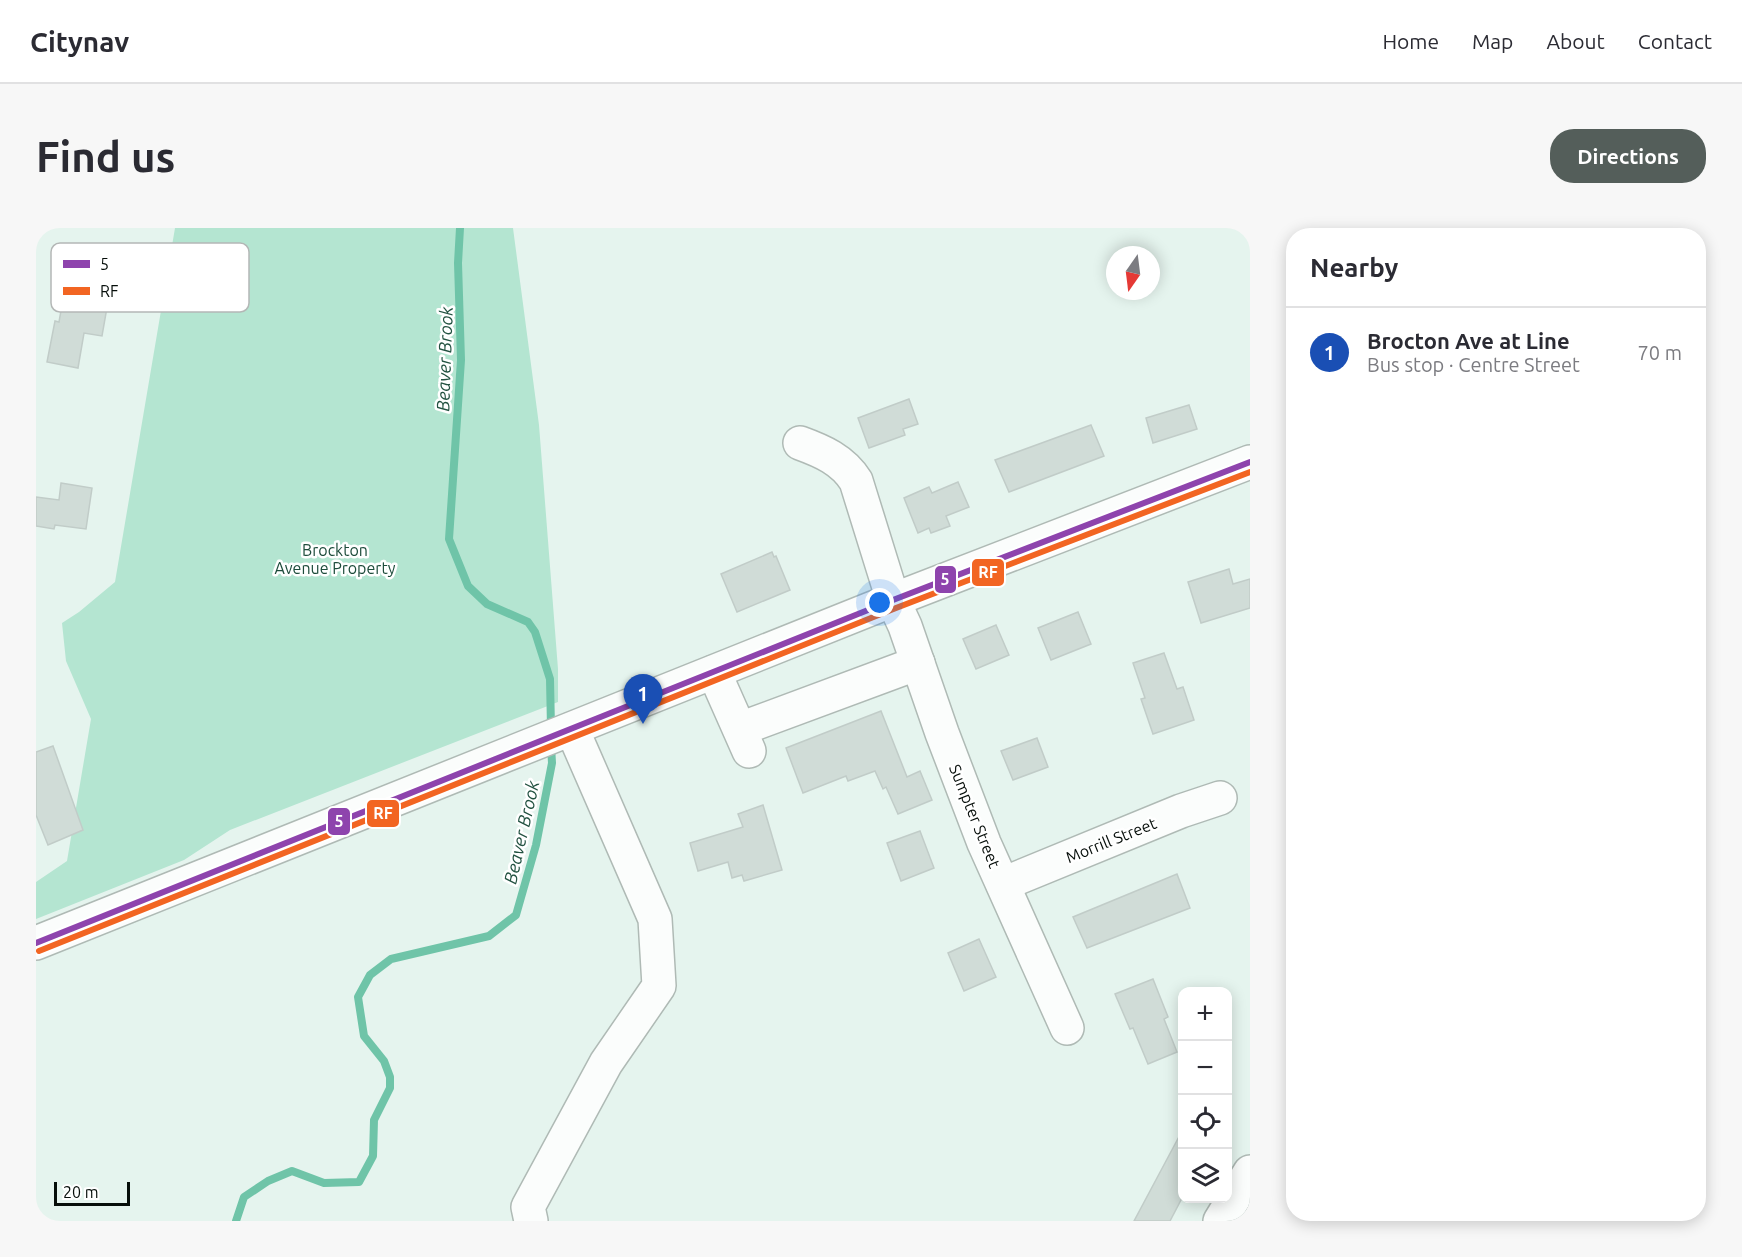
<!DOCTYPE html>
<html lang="en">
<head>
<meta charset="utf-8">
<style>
	:root { --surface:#fff; --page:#f7f7f7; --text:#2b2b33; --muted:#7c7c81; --line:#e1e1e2; --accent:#545e5a }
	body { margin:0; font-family:Ubuntu,sans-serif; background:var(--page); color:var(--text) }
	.controls { position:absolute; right:18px; bottom:18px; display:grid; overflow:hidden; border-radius:12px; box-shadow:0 3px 15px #0003 }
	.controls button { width:54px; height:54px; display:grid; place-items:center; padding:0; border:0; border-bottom:2px solid var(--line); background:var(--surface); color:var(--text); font:30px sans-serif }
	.compass { position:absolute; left:1070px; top:18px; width:54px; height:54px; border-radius:50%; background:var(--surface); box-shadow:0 3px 15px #0003; rotate:194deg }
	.scale { position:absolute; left:18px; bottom:15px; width:76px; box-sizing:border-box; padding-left:6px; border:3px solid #060e0a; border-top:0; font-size:16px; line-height:21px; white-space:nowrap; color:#060e0a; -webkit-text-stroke:4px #fff; paint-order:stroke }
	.you { position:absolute; left:844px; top:375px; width:21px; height:21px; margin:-15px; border:4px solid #fff; border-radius:50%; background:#1a73e8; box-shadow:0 0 0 9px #1a73e833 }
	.badge { display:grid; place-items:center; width:39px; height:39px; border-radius:50%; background:var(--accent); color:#fff; font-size:20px; font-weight:700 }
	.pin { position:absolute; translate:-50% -50px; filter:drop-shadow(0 2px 3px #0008) }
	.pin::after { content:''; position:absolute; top:32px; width:21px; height:18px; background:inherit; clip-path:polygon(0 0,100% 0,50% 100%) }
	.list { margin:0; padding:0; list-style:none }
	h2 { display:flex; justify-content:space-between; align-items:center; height:78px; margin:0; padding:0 24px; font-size:26px }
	h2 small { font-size:20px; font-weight:400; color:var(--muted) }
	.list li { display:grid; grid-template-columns:39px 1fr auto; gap:18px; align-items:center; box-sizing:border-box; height:90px; padding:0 24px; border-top:2px solid var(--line) }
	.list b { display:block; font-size:22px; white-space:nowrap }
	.list p { margin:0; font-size:20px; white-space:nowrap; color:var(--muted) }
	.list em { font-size:20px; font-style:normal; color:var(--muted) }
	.icon { flex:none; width:33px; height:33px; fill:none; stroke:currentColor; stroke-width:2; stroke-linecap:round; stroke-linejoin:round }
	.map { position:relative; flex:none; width:1214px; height:993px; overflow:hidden; border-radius:24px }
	header { display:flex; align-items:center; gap:36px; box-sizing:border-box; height:84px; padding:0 30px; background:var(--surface); border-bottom:2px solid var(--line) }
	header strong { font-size:28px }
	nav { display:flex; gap:33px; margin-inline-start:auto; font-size:21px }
	.intro { display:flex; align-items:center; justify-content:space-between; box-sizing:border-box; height:144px; padding:0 36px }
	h1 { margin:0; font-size:42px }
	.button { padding:15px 27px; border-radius:24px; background:var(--accent); color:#fff; font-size:21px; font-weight:700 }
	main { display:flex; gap:36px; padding:0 36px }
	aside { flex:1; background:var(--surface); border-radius:24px; box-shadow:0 3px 15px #0003 }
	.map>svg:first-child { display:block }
</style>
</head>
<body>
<header>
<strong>Citynav</strong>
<nav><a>Home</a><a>Map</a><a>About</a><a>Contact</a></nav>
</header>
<div class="intro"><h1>Find us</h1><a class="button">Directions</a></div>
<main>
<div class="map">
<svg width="1214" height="993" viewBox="0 0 1214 993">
	<rect width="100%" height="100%" fill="#e5f4ee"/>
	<path fill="#b4e5d1" d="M 139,0 L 477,0 L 503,197 L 522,441 L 522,474 L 194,602 L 148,632 L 0,691 L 0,654 L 31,633 L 55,491 L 30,433 L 26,395 L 43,384 L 79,354 Z"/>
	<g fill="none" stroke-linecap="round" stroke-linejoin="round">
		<g stroke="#6fc4a8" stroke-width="8">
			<path d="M 424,0 L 422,35 L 425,132 L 413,311 L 432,358 L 451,376 L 492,394 L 499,404 L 514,451 L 515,500"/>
			<path d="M 200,993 L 208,969 L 232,953 L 256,943 L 288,955 L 323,954 L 337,928 L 338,892 L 354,860 L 354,849 L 348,833 L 328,808 L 322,769 L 334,747 L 355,731 L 453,708 L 480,687 L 500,617 L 516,535 L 515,518"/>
		</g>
	</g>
	<g fill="#d0dcd7" stroke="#c1ccc8" stroke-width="1.5">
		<path d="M 29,60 L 73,68 L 66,108 L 48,105 L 42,140 L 11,134 L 19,93 L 23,94 Z"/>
		<path d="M 873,171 L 882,196 L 867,201 L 869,207 L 833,220 L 822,190 Z"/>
		<path d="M 1153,177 L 1161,201 L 1117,215 L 1110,190 Z"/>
		<path d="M 1055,197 L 1068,228 L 973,264 L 959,232 Z"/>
		<path d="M 922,254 L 933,279 L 910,288 L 914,298 L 895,305 L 893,300 L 882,305 L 868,270 L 893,259 L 896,265 Z"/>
		<path d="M 25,255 L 56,260 L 50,301 L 19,297 L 18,301 L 0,298 L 0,269 L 23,272 Z"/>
		<path d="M 736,324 L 738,329 L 740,328 L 754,362 L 701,384 L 685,346 Z"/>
		<path d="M 1193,341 L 1197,356 L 1214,351 L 1214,380 L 1165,395 L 1152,354 Z"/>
		<path d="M 1042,384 L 1055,416 L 1015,432 L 1002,400 Z"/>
		<path d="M 960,397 L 973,427 L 940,441 L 927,411 Z"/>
		<path d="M 1128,425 L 1141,461 L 1147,459 L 1158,492 L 1117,506 L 1105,471 L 1109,470 L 1097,435 Z"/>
		<path d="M 845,483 L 871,549 L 884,543 L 896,572 L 862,586 L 850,559 L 847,561 L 839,543 L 812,553 L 810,548 L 767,565 L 750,520 Z"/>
		<path d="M 1001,510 L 1012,539 L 977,552 L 965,523 Z"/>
		<path d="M 17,518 L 47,602 L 12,617 L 0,587 L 0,524 Z"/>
		<path d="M 727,577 L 746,642 L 708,653 L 706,647 L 696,650 L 692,634 L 662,643 L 654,615 L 707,599 L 702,586 Z"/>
		<path d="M 884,603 L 898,640 L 865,653 L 851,615 Z"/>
		<path d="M 1141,646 L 1154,680 L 1051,720 L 1037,689 Z"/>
		<path d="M 943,711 L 960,749 L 928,763 L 912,725 Z"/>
		<path d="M 1117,751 L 1132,789 L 1128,791 L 1141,824 L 1112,836 L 1097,800 L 1094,801 L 1079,766 Z"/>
		<path d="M 1146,903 L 1146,970 L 1134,993 L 1098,993 Z"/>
	</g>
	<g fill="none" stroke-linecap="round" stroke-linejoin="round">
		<defs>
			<g id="minor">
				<path d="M 764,215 C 786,223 807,232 820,253 L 857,372 L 869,398 L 906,505 L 948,615 L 1031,800"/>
				<path d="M 678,444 L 713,523"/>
				<path d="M 704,501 L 882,435"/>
				<path d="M 967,656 L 1145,583 L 1184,570"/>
				<path d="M 495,993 L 492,979 L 570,835 L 623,758 L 619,691 L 536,501"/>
				<path d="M 1184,993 L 1214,944"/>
			</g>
			<path id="major" d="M 0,715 L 857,372 L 1214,234"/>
		</defs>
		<use href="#minor" stroke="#afbab5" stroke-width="36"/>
		<use href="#major" stroke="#afbab5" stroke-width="36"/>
		<use href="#minor" stroke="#fbfdfc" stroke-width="33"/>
		<use href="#major" stroke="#fbfdfc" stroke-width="33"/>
		<defs>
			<path id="bus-1" d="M 0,715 L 857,372 L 1214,234"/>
			<path id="bus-2" d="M 3,723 L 860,380 L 1214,244"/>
		</defs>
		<use href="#bus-1" stroke="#fff" stroke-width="10"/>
		<use href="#bus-2" stroke="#fff" stroke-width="10"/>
		<use href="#bus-1" stroke="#8e44ad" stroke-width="6"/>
		<use href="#bus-2" stroke="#f26522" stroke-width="6"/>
	</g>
	<g text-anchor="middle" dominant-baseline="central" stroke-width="5" stroke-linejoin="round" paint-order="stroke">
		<g font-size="16" fill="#1d4c3b" stroke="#fff">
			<text x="299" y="322">Brockton<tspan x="299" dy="18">Avenue Property</tspan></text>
		</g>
		<g font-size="16" fill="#060e0a" stroke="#fff">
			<text transform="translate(939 588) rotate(68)">Sumpter Street</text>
			<text transform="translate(1075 612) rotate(-22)">Morrill Street</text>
		</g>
		<g font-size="18" font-style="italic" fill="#235241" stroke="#fff">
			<text transform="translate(408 131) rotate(-88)">Beaver Brook</text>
			<text transform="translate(485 604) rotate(-77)">Beaver Brook</text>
		</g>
	</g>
	<rect x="15" y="15" width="198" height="69" rx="9" fill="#fff" stroke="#b4b7b6" stroke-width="1.5"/>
	<rect x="27" y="32" width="27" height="8" fill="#8e44ad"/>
	<rect x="27" y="59" width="27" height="8" fill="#f26522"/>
	<g font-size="16" fill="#060e0a">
		<text x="64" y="42">5</text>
		<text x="64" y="69">RF</text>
	</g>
	<g stroke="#fff" stroke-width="2">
		<rect x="935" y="330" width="34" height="29" rx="6" fill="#f26522"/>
		<rect x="898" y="337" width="23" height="29" rx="6" fill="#8e44ad"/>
		<rect x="330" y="571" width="34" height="29" rx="6" fill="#f26522"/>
		<rect x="291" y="579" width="24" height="29" rx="6" fill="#8e44ad"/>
	</g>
	<g font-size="16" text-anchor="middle" font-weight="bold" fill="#fff">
		<text x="952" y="350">RF</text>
		<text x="909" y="357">5</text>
		<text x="347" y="591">RF</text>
		<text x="303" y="599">5</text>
	</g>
</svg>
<div class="controls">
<button>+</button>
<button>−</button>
<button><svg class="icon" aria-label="locate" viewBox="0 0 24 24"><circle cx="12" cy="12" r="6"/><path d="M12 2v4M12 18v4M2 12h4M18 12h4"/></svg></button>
<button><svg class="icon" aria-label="layers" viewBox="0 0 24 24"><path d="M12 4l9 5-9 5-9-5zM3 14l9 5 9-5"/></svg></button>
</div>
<svg class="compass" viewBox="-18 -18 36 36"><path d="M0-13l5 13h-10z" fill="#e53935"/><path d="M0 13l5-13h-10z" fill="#7c7c81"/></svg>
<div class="scale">20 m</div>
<div class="you"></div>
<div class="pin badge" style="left:607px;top:496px;background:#1a4fb4">1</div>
</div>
<aside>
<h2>Nearby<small></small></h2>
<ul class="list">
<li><span class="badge" style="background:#1a4fb4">1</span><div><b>Brocton Ave at Line</b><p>Bus stop · Centre Street</p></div><em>70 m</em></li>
</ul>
</aside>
</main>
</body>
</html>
